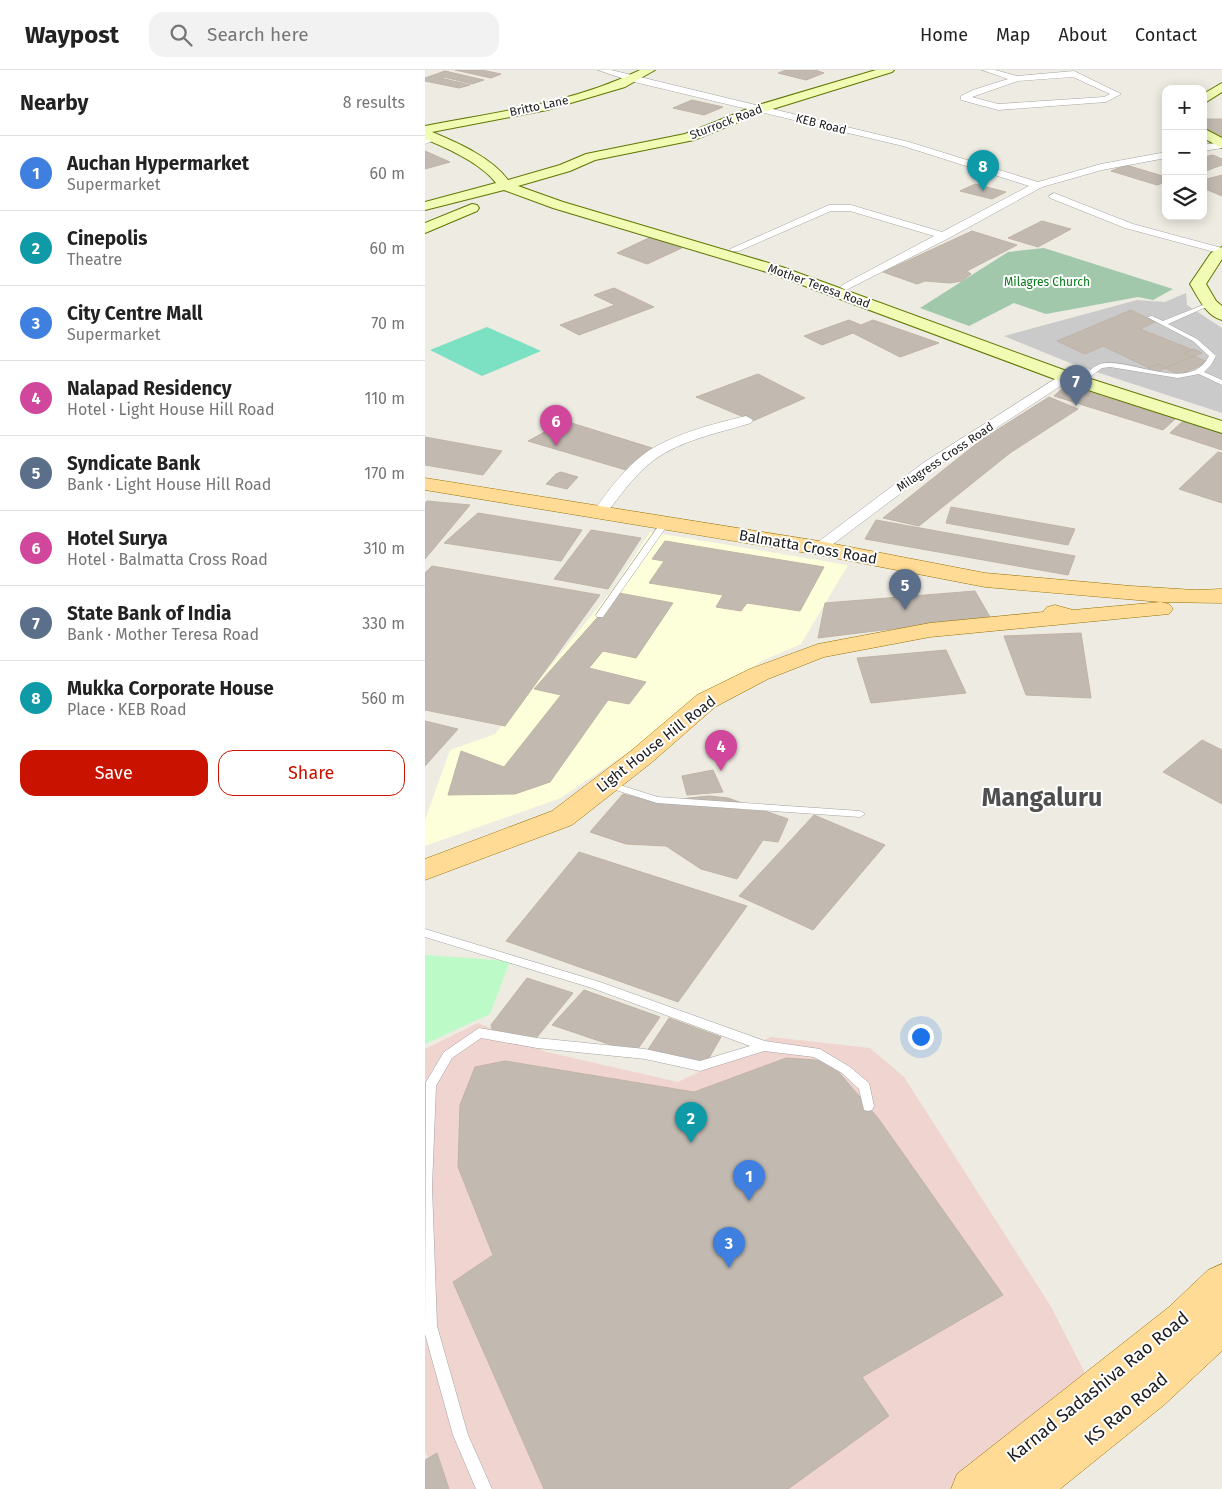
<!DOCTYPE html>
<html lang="en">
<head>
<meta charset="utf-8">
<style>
	:root { --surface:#fff; --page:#f2f2f2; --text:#222; --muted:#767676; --line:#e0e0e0; --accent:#c91200 }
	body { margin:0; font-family:"Fira Sans",sans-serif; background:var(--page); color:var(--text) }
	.controls { position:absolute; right:15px; top:15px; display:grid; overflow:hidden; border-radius:10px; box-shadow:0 2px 12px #0003 }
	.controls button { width:45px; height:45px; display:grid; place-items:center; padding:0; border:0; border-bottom:1px solid var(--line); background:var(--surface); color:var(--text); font:25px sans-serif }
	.you { position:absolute; left:495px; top:966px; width:18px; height:18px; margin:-12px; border:4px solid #fff; border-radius:50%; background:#1a73e8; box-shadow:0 0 0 8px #1a73e833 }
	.badge { display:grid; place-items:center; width:32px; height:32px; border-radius:50%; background:var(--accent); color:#fff; font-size:16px; font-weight:700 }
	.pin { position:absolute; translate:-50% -41px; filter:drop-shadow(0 1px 2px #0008) }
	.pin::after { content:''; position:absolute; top:26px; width:18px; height:15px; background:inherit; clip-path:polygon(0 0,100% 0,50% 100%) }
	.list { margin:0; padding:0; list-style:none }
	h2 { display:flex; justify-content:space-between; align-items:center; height:65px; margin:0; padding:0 20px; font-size:21px }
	h2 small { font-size:16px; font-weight:400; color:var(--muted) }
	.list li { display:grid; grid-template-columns:32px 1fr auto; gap:15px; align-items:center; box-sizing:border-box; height:75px; padding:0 20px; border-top:1px solid var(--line) }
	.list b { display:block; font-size:19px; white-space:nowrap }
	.list p { margin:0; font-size:16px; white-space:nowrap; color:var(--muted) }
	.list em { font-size:16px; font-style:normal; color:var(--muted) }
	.actions { display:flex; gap:10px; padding:15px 20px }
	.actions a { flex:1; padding:11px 0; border:1px solid var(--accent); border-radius:15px; text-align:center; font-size:18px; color:var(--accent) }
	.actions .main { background:var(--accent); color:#fff }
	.icon { flex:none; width:28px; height:28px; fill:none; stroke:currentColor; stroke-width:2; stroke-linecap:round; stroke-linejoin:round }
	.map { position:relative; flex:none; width:797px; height:1419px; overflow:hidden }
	header { display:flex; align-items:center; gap:30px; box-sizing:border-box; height:70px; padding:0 25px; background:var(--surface); border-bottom:1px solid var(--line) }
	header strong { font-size:24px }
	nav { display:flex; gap:28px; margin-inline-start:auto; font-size:18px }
	.search { width:350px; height:45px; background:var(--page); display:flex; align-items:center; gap:12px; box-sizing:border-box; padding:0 18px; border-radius:15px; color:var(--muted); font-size:19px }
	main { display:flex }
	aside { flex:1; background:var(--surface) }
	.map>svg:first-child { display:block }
</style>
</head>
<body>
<header>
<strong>Waypost</strong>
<div class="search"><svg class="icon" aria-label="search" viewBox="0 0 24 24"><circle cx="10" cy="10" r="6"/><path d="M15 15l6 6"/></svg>Search here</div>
<nav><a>Home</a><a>Map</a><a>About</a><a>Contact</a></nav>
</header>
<main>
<aside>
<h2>Nearby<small>8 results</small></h2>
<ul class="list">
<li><span class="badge" style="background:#3f7fe0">1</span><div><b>Auchan Hypermarket</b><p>Supermarket</p></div><em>60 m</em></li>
<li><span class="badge" style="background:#0f9aa8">2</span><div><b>Cinepolis</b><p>Theatre</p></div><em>60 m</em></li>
<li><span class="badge" style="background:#3f7fe0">3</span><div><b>City Centre Mall</b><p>Supermarket</p></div><em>70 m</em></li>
<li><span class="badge" style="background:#d1479c">4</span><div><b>Nalapad Residency</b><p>Hotel · Light House Hill Road</p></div><em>110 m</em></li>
<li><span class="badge" style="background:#5c6f8a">5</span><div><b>Syndicate Bank</b><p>Bank · Light House Hill Road</p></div><em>170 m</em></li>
<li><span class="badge" style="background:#d1479c">6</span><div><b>Hotel Surya</b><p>Hotel · Balmatta Cross Road</p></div><em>310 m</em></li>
<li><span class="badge" style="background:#5c6f8a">7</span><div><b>State Bank of India</b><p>Bank · Mother Teresa Road</p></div><em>330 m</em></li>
<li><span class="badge" style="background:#0f9aa8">8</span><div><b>Mukka Corporate House</b><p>Place · KEB Road</p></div><em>560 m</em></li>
</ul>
<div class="actions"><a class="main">Save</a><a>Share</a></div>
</aside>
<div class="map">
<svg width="797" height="1419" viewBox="0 0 797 1419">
	<rect width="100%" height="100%" fill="#eeebe2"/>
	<path fill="#f0d4d0" d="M 53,953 L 122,982 L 253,1012 L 346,967 L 445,978 L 479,1007 L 625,1235 L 675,1332 L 567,1419 L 17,1419 L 0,1381 L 0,979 Z"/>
	<path fill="#fcffda" d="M 225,462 L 423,495 L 376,574 L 337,591 L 136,728 L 0,776 L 0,750 L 25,680 L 70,664 L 188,519 Z"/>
	<path fill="#cacaca" d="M 761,223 L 762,235 L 797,258 L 797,343 L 650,295 L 579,266 L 712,230 L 740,232 Z"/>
	<path fill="#a2c8ab" d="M 619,178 L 748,219 L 728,230 L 713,227 L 621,244 L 589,233 L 544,256 L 495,238 L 583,182 Z"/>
	<path fill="#bcfbc7" d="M 0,885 L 85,891 L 65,944 L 0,974 Z"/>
	<path fill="#7ce0c3" d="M 62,257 L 116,281 L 57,306 L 5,280 Z"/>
	<g fill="#c2bab1" stroke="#c0b3a4">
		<path d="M 30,0 L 57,0 L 76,4 L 66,8 Z"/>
		<path d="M 361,0 L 390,0 L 399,3 L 381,10 L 353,3 Z"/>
		<path d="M 20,1 L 59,10 L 47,14 L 19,7 L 16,8 L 45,15 L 34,18 L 0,11 L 0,8 Z"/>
		<path d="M 267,30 L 298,37 L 279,45 L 248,38 Z"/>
		<path d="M 778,49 L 797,49 L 797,66 L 781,58 Z"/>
		<path d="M 0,81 L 25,92 L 0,99 Z"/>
		<path d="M 788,85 L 797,89 L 797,95 L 778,102 L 778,87 Z"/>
		<path d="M 701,95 L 741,107 L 741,112 L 732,115 L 686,101 Z"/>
		<path d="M 797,105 L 797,126 L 778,118 L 778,110 Z"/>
		<path d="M 550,114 L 581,122 L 567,129 L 535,121 Z"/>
		<path d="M 617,151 L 646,159 L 613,177 L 583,168 Z"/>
		<path d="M 547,161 L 592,175 L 542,201 L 546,204 L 537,211 L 525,213 L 500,211 L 492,214 L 458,202 Z"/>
		<path d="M 228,166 L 257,178 L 222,194 L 192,183 Z"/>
		<path d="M 189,218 L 229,237 L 154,265 L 135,255 L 190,235 L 169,225 Z"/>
		<path d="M 706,240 L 730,252 L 715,259 L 768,280 L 759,283 L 767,287 L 741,298 L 733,294 L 724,298 L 678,276 L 660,284 L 632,271 Z"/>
		<path d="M 424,250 L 436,255 L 448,250 L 514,273 L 475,287 L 428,263 L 397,275 L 379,266 Z"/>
		<path d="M 769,279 L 777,283 L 767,287 L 759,283 Z"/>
		<path d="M 769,286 L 783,292 L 754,305 L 740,298 Z"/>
		<path d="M 733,294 L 741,298 L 732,302 L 723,298 Z"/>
		<path d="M 333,304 L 380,328 L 328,351 L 271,327 Z"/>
		<path d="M 641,315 L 750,349 L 738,360 L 629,326 Z"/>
		<path d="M 624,327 L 653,339 L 585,383 L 494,456 L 458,448 L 556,370 Z"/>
		<path d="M 140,351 L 227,378 L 201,400 L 103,371 Z"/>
		<path d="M 758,351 L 797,364 L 797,380 L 745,363 Z"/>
		<path d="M 0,367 L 77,381 L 58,405 L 0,395 Z"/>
		<path d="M 793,382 L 797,383 L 797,433 L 754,419 Z"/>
		<path d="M 136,402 L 153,407 L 142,419 L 121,414 L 131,404 Z"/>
		<path d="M 2,431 L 45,435 L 0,489 L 0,433 Z"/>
		<path d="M 526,437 L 650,459 L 643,475 L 521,453 Z"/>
		<path d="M 53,443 L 157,460 L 136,491 L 19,473 Z"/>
		<path d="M 451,450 L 650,486 L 643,505 L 440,469 Z"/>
		<path d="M 166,460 L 216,468 L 183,519 L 129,509 Z"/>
		<path d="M 240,471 L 399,497 L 375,541 L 322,533 L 316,541 L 291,537 L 298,525 L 224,513 L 239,491 L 227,489 Z"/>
		<path d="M 7,496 L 175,525 L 80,656 L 0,640 L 0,503 Z"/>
		<path d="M 550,521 L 565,547 L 393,568 L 400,533 Z"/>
		<path d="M 194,523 L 248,533 L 211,588 L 178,581 L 164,598 L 221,612 L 204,634 L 183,630 L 125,712 L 90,724 L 23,725 L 36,681 L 79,697 L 136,625 L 109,619 Z"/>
		<path d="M 656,563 L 666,628 L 601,625 L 579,566 Z"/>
		<path d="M 521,580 L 541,623 L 446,633 L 432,588 Z"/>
		<path d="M 0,651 L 33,659 L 0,696 Z"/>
		<path d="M 777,670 L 797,680 L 797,734 L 738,702 Z"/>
		<path d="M 288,700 L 298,722 L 262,725 L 257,706 Z"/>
		<path d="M 198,724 L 238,734 L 264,728 L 284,726 L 303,728 L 363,749 L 353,772 L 338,770 L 312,809 L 276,799 L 241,776 L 201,774 L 165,762 Z"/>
		<path d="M 389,745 L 460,775 L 388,860 L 314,826 Z"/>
		<path d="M 154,782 L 322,836 L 253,932 L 81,871 Z"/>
		<path d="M 102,908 L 148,923 L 108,972 L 91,965 L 84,973 L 69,968 L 66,955 Z"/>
		<path d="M 159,920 L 235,947 L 210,983 L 127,955 Z"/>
		<path d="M 244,948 L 296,967 L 280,995 L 220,984 Z"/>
		<path d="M 361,988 L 404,991 L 453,1048 L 578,1225 L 437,1307 L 464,1346 L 363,1419 L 119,1419 L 28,1212 L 68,1185 L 33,1097 L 35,1035 L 50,997 L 80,991 L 269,1022 Z"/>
		<path d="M 12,1383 L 24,1419 L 0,1419 L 0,1390 Z"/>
	</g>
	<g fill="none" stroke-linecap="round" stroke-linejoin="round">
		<defs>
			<g id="lane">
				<path d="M 783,233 L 788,234 L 743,254 L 772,269 L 790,285 L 791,286 L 786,295 L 779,302 L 797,310 L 797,315 L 774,304 L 753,308 L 685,297 L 677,298 L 665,307 L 660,306 C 663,302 669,296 675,294 C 704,286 765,325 784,286 L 768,271 L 722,247 L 727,246 L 738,251 Z"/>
				<path d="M 237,451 L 243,451 L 244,453 L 178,547 L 172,547 L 171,545 Z"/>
				<path d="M 182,711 L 233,727 L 435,741 L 440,744 L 435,747 L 232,733 L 178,716 L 177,714 Z"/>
				<path d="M 0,859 L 175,912 L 340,971 L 395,979 L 425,997 L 444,1013 L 449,1036 L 447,1040 L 443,1041 L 439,1040 L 434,1019 L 417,1003 L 389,987 L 339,981 L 275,1001 L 220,989 L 112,978 L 56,968 L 27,988 L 11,1016 L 7,1117 L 12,1256 L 43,1365 L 67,1419 L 51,1419 L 28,1365 L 0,1264 L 1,1012 L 19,982 L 54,958 L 112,968 L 220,979 L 275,991 L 325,976 L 167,918 L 0,867 Z"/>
			</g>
			<g id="street">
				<path d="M 173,0 L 186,0 L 484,72 L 613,112 L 676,94 L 741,82 L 741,88 L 677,100 L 617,117 L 524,168 L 421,220 L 415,217 L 417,215 L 509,166 L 425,141 L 406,141 L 314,181 L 306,181 L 305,179 L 404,135 L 426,135 L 517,162 L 604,116 L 478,76 L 205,11 Z"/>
				<path d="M 557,0 L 570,0 L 592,6 L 649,1 L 696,24 L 681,32 L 573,40 L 536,30 L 536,26 L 548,20 L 583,9 ZM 648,7 L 685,24 L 679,27 L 573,34 L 547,27 L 593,11 Z"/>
				<path d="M 10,65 L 15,68 L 0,74 L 0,68 Z"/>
				<path d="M 797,72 L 797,78 L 778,81 L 778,75 Z"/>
				<path d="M 629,123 L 708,154 L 797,178 L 797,184 L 700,158 L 625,128 L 624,126 Z"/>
				<path d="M 649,297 L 655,301 L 654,304 L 508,399 L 399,481 L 389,481 L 386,478 L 389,475 L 498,393 Z"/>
				<path d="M 321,346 L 328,350 L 326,353 C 294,363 256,370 229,390 C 209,405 195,426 180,445 L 170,445 L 168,442 C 182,422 199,399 219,384 C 247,364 288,354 321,346 Z"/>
			</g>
			<g id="secondary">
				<path d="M 215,0 L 230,0 L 200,17 L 122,40 L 7,62 C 33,73 66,87 83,110 L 135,95 L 161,84 L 260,64 L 330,36 L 451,0 L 469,0 L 467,2 L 338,42 L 269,70 L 170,90 L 145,101 L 93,116 L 138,132 L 357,197 L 647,303 L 797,351 L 797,363 L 635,311 L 345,203 L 128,138 L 79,120 L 0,140 L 0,132 L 71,113 C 57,94 22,78 0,69 L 0,56 C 72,42 149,33 215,0 Z"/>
				<path d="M 797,13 L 797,22 L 778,34 L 778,24 Z"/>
				<path d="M 778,58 L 797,68 L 797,78 L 778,68 Z"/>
				<path d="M 47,134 L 52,135 L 54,138 L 52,141 L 0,163 L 0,153 Z"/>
				<path d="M 797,177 L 797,189 L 781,214 L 791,231 L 797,236 L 797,250 C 781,246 773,227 765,214 L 786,183 Z"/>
			</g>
			<g id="primary">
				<path d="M 0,408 L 394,471 L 560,503 L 706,516 L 770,520 L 797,519 L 797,533 L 736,532 L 744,534 L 748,539 L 744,544 L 505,567 L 399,587 L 343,609 L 290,637 L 226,693 L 147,755 L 0,810 L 0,789 L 127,741 L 206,681 L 272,625 L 325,599 L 393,574 L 505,553 L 618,542 L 622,537 L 630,535 L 648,540 L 736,532 L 560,517 L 394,485 L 0,420 Z"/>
				<path d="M 797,1194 L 797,1281 L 739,1335 L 635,1419 L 526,1419 L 532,1404 L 744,1237 L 783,1200 Z"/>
			</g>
		</defs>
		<use href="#lane" stroke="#a3a3a3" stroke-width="1"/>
		<use href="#street" stroke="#a3a3a3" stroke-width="1"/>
		<use href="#secondary" stroke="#5f7601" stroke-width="2"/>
		<use href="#primary" stroke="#957100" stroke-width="1"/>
		<use href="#lane" fill="#fff" fill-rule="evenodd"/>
		<use href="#street" fill="#fff" fill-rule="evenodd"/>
		<use href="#secondary" fill="#f1fbb3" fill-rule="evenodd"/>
		<use href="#primary" fill="#ffdb96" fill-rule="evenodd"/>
	</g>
	<g text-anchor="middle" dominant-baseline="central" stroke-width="4" stroke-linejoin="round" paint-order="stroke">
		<g font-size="12" fill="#1c1c1c" stroke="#fff">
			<text transform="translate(114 36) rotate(-12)">Britto Lane</text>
			<text transform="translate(301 52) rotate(-21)">Sturrock Road</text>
			<text transform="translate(396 54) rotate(14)">KEB Road</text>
			<text transform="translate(394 216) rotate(20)">Mother Teresa Road</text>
			<text transform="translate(520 387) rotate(-34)">Milagress Cross Road</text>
		</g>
		<g font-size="12" fill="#087d1c" stroke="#fff">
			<text x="622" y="212">Milagres Church</text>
		</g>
		<g font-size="15" fill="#1c1c1c" stroke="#fff">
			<text transform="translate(383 477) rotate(10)">Balmatta Cross Road</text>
			<text transform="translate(231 674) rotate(-38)">Light House Hill Road</text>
		</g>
		<g font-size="18" fill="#1c1c1c" stroke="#fff">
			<text transform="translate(673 1317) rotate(-39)">Karnad Sadashiva Rao Road</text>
			<text transform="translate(701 1339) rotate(-40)">KS Rao Road</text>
		</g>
		<g font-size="25" font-weight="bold" fill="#4f4f4f" stroke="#fff">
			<text x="617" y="728">Mangaluru</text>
		</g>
	</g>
</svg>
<div class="controls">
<button>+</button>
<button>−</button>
<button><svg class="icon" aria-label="layers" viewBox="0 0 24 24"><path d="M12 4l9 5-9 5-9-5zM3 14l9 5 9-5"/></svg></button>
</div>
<div class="you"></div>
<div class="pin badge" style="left:324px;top:1131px;background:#3f7fe0">1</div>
<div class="pin badge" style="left:266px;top:1073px;background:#0f9aa8">2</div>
<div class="pin badge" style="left:304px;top:1198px;background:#3f7fe0">3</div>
<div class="pin badge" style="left:296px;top:701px;background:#d1479c">4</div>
<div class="pin badge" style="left:480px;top:540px;background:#5c6f8a">5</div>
<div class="pin badge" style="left:131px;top:376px;background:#d1479c">6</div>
<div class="pin badge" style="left:651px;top:336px;background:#5c6f8a">7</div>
<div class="pin badge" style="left:558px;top:121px;background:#0f9aa8">8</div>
</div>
</main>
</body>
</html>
